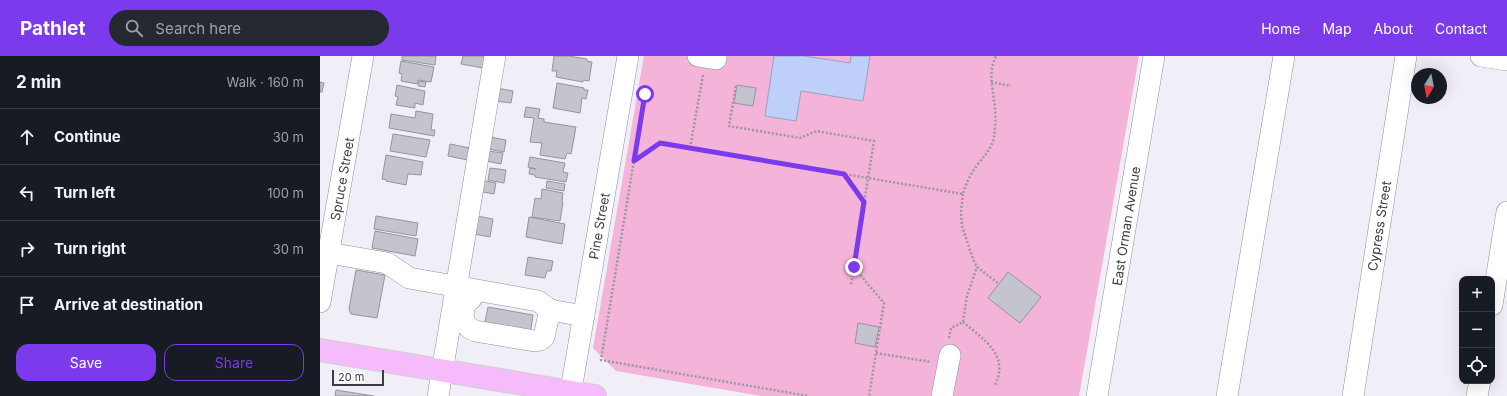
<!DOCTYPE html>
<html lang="en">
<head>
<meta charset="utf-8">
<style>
	:root { --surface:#171b24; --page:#242831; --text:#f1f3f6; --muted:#9ea1a6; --line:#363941; --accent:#7c3aed }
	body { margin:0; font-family:Inter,sans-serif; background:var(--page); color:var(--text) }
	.controls { position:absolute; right:12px; bottom:12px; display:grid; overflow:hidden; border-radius:8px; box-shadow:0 4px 16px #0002 }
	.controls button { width:36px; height:36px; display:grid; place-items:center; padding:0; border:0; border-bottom:1px solid var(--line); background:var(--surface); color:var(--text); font:20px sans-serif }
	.compass { position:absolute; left:1091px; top:12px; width:36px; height:36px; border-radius:50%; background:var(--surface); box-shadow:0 4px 16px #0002; rotate:190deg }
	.scale { position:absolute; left:12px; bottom:10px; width:52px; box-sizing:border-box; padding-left:4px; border:2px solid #3d3b3f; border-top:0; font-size:11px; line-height:14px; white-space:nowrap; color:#3d3b3f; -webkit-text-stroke:3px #fff; paint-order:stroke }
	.stop { position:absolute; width:12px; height:12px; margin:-9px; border:3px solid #7c3aed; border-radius:50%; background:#fff }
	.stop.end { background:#7c3aed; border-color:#fff; box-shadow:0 1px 4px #0008 }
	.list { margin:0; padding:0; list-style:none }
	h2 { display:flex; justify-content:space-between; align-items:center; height:52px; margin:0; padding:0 16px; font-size:17px }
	h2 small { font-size:13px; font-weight:400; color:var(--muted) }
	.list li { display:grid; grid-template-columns:26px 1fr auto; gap:12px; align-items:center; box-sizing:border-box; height:56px; padding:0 16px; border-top:1px solid var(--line) }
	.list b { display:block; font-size:15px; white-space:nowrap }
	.list em { font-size:13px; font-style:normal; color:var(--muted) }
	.actions { display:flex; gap:8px; padding:12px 16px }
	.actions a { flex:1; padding:9px 0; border:1px solid var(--accent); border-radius:12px; text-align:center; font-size:14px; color:var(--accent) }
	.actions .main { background:var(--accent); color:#fff }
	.icon { flex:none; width:22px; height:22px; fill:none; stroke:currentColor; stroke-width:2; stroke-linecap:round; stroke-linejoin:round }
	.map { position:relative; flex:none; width:1187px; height:340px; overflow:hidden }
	header { display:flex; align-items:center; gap:24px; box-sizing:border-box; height:56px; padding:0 20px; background:var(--accent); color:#fff }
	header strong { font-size:19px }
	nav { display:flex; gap:22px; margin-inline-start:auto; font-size:14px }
	.search { width:280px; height:36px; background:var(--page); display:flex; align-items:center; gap:10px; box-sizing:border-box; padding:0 14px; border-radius:22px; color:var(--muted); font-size:15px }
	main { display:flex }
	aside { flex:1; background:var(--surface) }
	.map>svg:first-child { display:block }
</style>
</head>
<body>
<header>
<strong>Pathlet</strong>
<div class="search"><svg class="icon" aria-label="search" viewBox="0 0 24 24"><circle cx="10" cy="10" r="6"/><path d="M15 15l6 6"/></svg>Search here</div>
<nav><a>Home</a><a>Map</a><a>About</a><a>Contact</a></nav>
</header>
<main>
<aside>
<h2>2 min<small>Walk · 160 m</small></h2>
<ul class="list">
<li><svg class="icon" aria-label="ahead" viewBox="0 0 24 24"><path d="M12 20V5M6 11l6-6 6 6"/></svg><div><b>Continue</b></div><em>30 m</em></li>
<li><svg class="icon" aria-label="left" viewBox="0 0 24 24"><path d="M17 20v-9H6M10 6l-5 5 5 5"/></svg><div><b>Turn left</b></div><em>100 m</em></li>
<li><svg class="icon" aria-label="right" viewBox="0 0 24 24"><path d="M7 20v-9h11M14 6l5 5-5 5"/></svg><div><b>Turn right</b></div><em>30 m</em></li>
<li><svg class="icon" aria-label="arrive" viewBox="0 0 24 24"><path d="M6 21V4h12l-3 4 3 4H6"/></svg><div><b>Arrive at destination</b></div></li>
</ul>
<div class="actions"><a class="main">Save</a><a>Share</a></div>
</aside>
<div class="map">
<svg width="1187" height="340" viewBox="0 0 1187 340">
	<rect width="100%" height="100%" fill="#f2eef8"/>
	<path fill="#f4b3d8" d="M 324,0 L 819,0 L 759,340 L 441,340 L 296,315 L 273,292 Z"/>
	<path fill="#bed0f9" stroke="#97a3c1" d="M 454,0 L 484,0 L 530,7 L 531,0 L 550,0 L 543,45 L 481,35 L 476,65 L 445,60 Z"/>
	<g fill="#c4c4ce" stroke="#95949e">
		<path d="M 82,0 L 116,0 L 115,9 L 82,4 Z"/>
		<path d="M 143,0 L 165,0 L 163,12 L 141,8 Z"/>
		<path d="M 234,0 L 249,0 L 267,3 L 267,5 L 272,6 L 269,25 L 263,24 L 263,26 L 236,21 L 237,15 L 232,15 Z"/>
		<path d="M 81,5 L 114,11 L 111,26 L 98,24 L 97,28 L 81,25 L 82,18 L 79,17 Z"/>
		<path d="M 99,25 L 106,26 L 105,31 L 98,30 Z"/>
		<path d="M 0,26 L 4,27 L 2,36 L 0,36 Z"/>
		<path d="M 237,27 L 264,32 L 264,34 L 268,34 L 266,43 L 262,42 L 260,57 L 233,52 Z"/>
		<path d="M 77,29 L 105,35 L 103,49 L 95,47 L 95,52 L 76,49 L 78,41 L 75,40 Z"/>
		<path d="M 417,29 L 436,32 L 433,50 L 414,47 Z"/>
		<path d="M 177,32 L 193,35 L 191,47 L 175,45 Z"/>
		<path d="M 206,51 L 220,53 L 218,62 L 224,63 L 224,66 L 256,71 L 251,98 L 247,97 L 245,103 L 220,99 L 222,87 L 210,86 L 214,62 L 204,61 Z"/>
		<path d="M 96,55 L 113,58 L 111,74 L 115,74 L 114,80 L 69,72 L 71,58 L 95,62 Z"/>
		<path d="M 73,78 L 110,84 L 106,101 L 70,95 Z"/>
		<path d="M 170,81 L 186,84 L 184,96 L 168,93 Z"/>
		<path d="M 130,88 L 150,92 L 148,104 L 128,100 Z"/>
		<path d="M 168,95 L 183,97 L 181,108 L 166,105 Z"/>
		<path d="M 66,99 L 103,106 L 101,119 L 88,118 L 86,129 L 66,125 L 67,124 L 62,123 Z"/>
		<path d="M 210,101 L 245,107 L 243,116 L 248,117 L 246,126 L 215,121 L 215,119 L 209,118 L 210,112 L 216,113 L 208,111 Z"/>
		<path d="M 170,112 L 186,114 L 184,127 L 168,124 Z"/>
		<path d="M 160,124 L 176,127 L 174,138 L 158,135 Z"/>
		<path d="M 227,125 L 245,128 L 244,135 L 226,132 Z"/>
		<path d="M 222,133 L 243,137 L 242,146 L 243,147 L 240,165 L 212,161 L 215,142 L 221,143 Z"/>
		<path d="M 56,160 L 98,167 L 96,180 L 54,173 Z"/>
		<path d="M 157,160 L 173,163 L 170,181 L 154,178 Z"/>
		<path d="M 209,161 L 245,168 L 242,188 L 206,181 Z"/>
		<path d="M 55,175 L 98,183 L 95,200 L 52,192 Z"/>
		<path d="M 208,201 L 233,205 L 231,215 L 227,215 L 225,222 L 205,219 Z"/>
		<path d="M 36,214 L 65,219 L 57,262 L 31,258 L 29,253 Z"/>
		<path d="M 688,216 L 721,241 L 700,267 L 668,242 Z"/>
		<path d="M 168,251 L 213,259 L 210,279 L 164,271 Z"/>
		<path d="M 538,267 L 559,271 L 555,291 L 535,287 Z"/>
		<path d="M 16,334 L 54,340 L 15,340 Z"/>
	</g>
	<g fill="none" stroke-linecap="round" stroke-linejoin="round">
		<defs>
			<g id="minor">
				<path d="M 378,0 L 396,3 L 396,0"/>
				<path d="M 1161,0 L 1187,4"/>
				<path d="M 9,197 L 67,207 L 89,222 L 218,245 L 230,254 L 264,260"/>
				<path d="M 151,243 L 147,245 C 141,257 141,269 155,275 L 215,285 L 220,284 L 224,281 L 230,253"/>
				<path d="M 0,246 L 43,0"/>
				<path d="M 1172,249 L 1187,156"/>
				<path d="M 118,340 L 175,0"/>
				<path d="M 250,340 L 308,0"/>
				<path d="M 622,340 L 630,299"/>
				<path d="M 777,340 L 834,0"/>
				<path d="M 907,340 L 964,0"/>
				<path d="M 1033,340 L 1086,0"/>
				<path d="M 1157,340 L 1160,325"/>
			</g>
			<path id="major" d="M 0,294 L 275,340"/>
		</defs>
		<use href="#minor" stroke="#928e97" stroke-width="22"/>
		<use href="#major" stroke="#d0d0d1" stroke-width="24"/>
		<g stroke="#9b989f" stroke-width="2.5" stroke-dasharray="2 2" stroke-linecap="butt">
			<path d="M 383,19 L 370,92 L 643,138 C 646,127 651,117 658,108 C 665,99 671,93 674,82 C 675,73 676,64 675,54 C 674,35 667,18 676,0"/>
			<path d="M 671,26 L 691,30"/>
			<path d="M 416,30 L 409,70 L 480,82 L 496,75 L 554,85 L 531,229"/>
			<path d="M 323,31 L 325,38 L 281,304 L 488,340"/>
			<path d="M 313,105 L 340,87 L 370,92"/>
			<path d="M 525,119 L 544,146"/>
			<path d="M 643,138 L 641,155 L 642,170 L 653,203 L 657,211 L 679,228"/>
			<path d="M 530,207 L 564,247 L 549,340"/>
			<path d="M 643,266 C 663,283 690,299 675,329"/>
			<path d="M 629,282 L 631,272 L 643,266 L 647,240 L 657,211"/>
			<path d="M 556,297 L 611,306"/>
		</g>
		<use href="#minor" stroke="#fff" stroke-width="21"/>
		<use href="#major" stroke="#f6bbfa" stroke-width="22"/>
	</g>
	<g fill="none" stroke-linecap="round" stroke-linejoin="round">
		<path stroke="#7c3aed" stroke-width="5" d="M 325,38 L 314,105 L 340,87 L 524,118 L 544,146 L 534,211"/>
	</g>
	<g text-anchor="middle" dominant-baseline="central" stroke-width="3" stroke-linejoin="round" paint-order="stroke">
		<g font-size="13" fill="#3d3b3f" stroke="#fff">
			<text transform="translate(22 123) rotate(-80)">Spruce Street</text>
			<text transform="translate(279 170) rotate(-80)">Pine Street</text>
			<text transform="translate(806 170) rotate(-81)">East Orman Avenue</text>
			<text transform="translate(1059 170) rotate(-81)">Cypress Street</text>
		</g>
	</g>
</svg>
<div class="controls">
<button>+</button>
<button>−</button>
<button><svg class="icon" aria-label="locate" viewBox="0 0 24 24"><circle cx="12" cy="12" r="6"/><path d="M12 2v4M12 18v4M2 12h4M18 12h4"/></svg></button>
</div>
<svg class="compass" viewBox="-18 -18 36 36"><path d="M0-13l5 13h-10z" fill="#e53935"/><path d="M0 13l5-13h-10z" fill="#9ea1a6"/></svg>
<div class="scale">20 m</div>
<div class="stop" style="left:325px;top:38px"></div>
<div class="stop end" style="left:534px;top:211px"></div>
</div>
</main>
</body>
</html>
